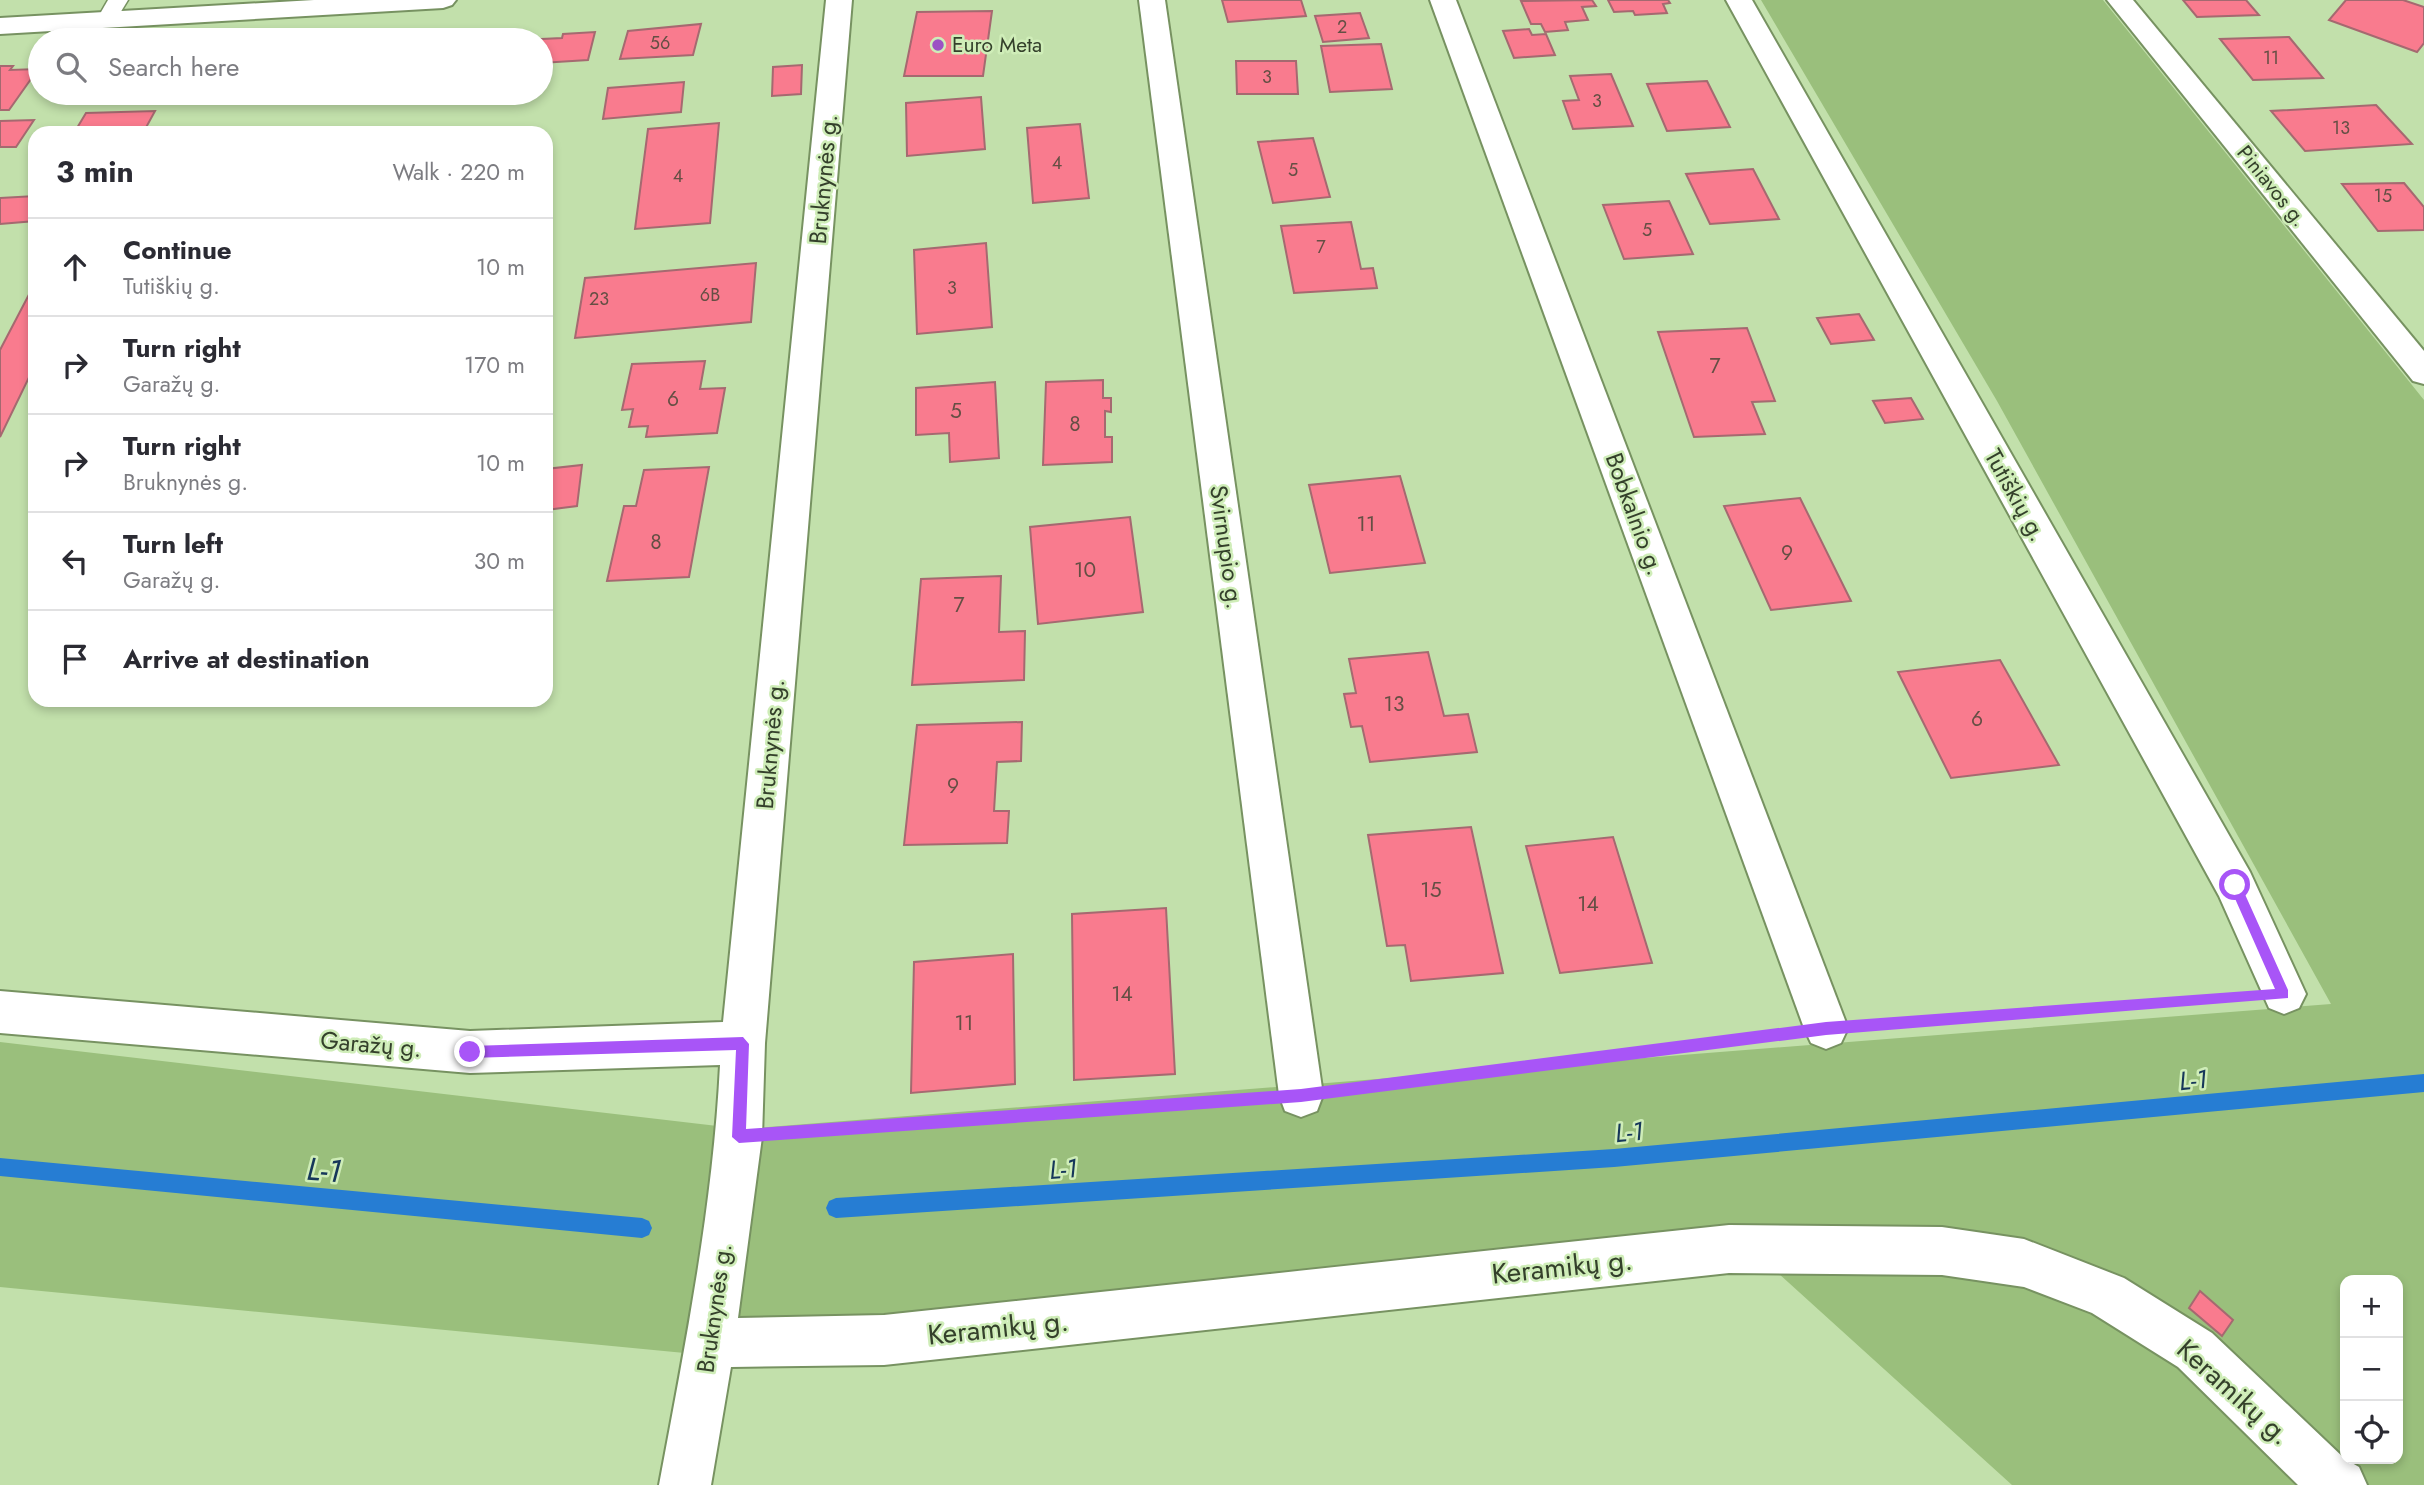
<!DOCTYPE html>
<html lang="en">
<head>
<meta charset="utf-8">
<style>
	:root { --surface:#fff; --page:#f2f2f3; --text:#2b2b33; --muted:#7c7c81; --line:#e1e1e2 }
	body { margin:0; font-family:Jost,sans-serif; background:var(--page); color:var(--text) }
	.controls { position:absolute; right:21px; bottom:21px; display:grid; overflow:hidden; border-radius:14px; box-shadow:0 4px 10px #0003 }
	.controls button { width:63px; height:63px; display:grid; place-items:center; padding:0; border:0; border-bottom:2px solid var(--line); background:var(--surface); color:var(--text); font:35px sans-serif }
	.stop { position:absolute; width:21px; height:21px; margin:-16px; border:5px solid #a855f7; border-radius:50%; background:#fff }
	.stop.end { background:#a855f7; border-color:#fff; box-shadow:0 2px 7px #0008 }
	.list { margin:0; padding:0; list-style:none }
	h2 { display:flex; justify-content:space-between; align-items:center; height:91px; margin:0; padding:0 28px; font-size:30px }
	h2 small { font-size:23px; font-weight:400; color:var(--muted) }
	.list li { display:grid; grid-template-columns:46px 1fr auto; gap:21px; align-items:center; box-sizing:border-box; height:98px; padding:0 28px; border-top:2px solid var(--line) }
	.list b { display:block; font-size:26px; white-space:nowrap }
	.list p { margin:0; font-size:23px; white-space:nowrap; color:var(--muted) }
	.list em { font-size:23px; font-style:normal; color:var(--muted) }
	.icon { flex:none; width:38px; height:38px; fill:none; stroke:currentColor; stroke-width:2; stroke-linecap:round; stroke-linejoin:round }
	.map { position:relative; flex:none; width:2424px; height:1485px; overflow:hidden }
	.search { position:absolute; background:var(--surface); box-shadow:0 4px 10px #0003; left:28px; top:28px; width:525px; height:77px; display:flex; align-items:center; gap:18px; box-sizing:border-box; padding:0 24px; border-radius:38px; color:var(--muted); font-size:26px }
	.panel { position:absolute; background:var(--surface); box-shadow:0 4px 10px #0003; left:28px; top:126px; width:525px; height:581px; border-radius:21px }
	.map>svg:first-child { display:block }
</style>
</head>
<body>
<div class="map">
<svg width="2424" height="1485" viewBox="0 0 2424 1485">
	<rect width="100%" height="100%" fill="#c2e0ab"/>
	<path fill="#9abf7c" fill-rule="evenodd" d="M 1761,0 L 2103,0 L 2424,400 L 2424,1485 L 2012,1485 L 1724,1224 L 695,1354 L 0,1287 L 0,1042 L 743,1129 L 2331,1004 L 1997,401 ZM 2345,1280 L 2398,1280 L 2398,1459 L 2345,1459 Z"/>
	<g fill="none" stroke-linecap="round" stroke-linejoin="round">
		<g fill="#267dd3" fill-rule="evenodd">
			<path d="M 2424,1074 L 2424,1092 L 1614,1167 L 836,1218 L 829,1215 L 826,1208 L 829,1201 L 836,1198 L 1614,1149 Z"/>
			<path d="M 0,1158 L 642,1218 L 649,1221 L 652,1228 L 649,1235 L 642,1238 L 0,1176 Z"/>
		</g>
	</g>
	<g fill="#f97b8e" stroke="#a56970" stroke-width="2">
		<path d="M 1222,0 L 1301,0 L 1306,16 L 1228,22 Z"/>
		<path d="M 1592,0 L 1596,6 L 1582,7 L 1588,20 L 1565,22 L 1568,30 L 1545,32 L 1541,24 L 1531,24 L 1521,1 Z"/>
		<path d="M 1608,0 L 1668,0 L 1670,3 L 1663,4 L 1667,13 L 1635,15 L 1633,11 L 1614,12 Z"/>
		<path d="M 2183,0 L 2246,0 L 2259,15 L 2197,17 Z"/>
		<path d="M 2346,0 L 2403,0 L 2424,7 L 2424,43 L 2417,52 L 2329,20 Z"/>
		<path d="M 992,11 L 983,76 L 904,76 L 917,12 Z"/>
		<path d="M 1360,13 L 1369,38 L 1323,42 L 1315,16 Z"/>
		<path d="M 701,24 L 693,55 L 620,59 L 628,31 Z"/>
		<path d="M 1529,29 L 1532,35 L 1546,34 L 1555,55 L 1514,58 L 1503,31 Z"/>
		<path d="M 595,32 L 588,60 L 541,63 L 541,40 L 520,40 L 562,38 L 563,34 Z"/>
		<path d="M 479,36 L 478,40 L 420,40 Z"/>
		<path d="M 2289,37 L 2323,78 L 2253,80 L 2220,39 Z"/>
		<path d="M 1381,44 L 1392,89 L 1330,92 L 1321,46 Z"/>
		<path d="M 1236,61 L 1296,61 L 1298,94 L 1237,94 Z"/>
		<path d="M 802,65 L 801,94 L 772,96 L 773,67 Z"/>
		<path d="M 0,66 L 13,66 L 10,70 L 38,69 L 9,110 L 0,110 Z"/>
		<path d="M 1611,74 L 1633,126 L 1573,129 L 1563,101 L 1579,100 L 1570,76 Z"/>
		<path d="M 1707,81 L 1730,127 L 1667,131 L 1647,84 Z"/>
		<path d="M 684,82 L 681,112 L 603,119 L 608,88 Z"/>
		<path d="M 981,97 L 985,149 L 907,156 L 906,103 Z"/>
		<path d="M 2376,105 L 2412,144 L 2305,151 L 2271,111 Z"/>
		<path d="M 155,111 L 143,133 L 74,133 L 86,113 Z"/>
		<path d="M 34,120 L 16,147 L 0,147 L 0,121 Z"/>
		<path d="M 719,123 L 710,223 L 635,229 L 648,129 Z"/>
		<path d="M 1080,124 L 1089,198 L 1033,203 L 1027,128 Z"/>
		<path d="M 1313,138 L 1330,197 L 1273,203 L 1258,142 Z"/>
		<path d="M 1753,169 L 1779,219 L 1710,224 L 1686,174 Z"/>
		<path d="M 2404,183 L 2424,207 L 2424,230 L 2378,231 L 2342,184 Z"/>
		<path d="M 35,196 L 35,221 L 0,224 L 0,198 Z"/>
		<path d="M 1669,201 L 1693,254 L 1624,259 L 1603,205 Z"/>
		<path d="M 1351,222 L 1361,269 L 1373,268 L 1377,288 L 1294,293 L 1281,226 Z"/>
		<path d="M 986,243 L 992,327 L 917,334 L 914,250 Z"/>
		<path d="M 756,263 L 751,322 L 575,338 L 585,278 Z"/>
		<path d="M 35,283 L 35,365 L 0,437 L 0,350 Z"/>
		<path d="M 1859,314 L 1874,340 L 1831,344 L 1817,318 Z"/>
		<path d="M 1747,328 L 1775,401 L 1752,402 L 1765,434 L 1694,437 L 1658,332 Z"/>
		<path d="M 705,361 L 700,389 L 725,388 L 717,433 L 646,437 L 648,426 L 629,427 L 633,409 L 622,410 L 632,364 Z"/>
		<path d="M 1103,380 L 1103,398 L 1111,398 L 1111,412 L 1105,411 L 1105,437 L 1112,437 L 1112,462 L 1043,465 L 1046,382 Z"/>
		<path d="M 995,382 L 999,458 L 950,462 L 949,433 L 916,435 L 916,388 Z"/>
		<path d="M 1911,398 L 1923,419 L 1885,423 L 1873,401 Z"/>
		<path d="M 582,465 L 577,506 L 546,510 L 546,469 Z"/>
		<path d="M 709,467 L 689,577 L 607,581 L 624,506 L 636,506 L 644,470 Z"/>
		<path d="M 1400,476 L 1425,563 L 1330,573 L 1309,485 Z"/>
		<path d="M 1800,498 L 1851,601 L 1771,610 L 1724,506 Z"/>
		<path d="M 1130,517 L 1143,612 L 1038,624 L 1030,527 Z"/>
		<path d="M 1001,576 L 999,632 L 1025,631 L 1024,680 L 912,685 L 921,579 Z"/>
		<path d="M 1428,652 L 1444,716 L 1468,714 L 1477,752 L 1370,762 L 1362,726 L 1351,727 L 1344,694 L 1356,693 L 1349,659 Z"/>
		<path d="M 2000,660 L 2059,765 L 1951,778 L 1898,672 Z"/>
		<path d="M 1022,722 L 1021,761 L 997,762 L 994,811 L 1009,811 L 1007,843 L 904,845 L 917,725 Z"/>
		<path d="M 1471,827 L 1503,973 L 1411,981 L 1405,945 L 1387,946 L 1368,835 Z"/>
		<path d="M 1613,837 L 1652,963 L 1560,973 L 1526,846 Z"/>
		<path d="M 1166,908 L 1175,1074 L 1074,1080 L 1072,914 Z"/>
		<path d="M 1013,954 L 1015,1084 L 911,1093 L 914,962 Z"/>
		<path d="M 2200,1291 L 2233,1320 L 2222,1336 L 2189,1308 Z"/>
	</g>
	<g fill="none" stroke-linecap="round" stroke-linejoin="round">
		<defs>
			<path id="lane" d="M 108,0 L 128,0 L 114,23 L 100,23 L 97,19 Z"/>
			<g id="street">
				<path d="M 314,0 L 456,0 L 452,5 L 443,8 L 0,34 L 0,18 Z"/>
				<path d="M 826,0 L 852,0 L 765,1043 L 762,1137 L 738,1318 L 884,1315 L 1729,1225 L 1942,1227 L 2024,1239 L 2124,1278 L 2212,1333 L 2345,1459 L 2359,1467 L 2367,1485 L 2298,1485 L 2178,1367 L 2092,1313 L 2024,1287 L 1942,1275 L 1729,1273 L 884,1365 L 731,1367 L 711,1485 L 659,1485 C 685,1346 713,1206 720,1065 L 470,1073 L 0,1033 L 0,991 L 470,1031 L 723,1022 Z"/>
				<path d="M 1139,0 L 1165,0 L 1323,1095 L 1317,1111 L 1301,1117 L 1285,1111 L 1279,1095 Z"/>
				<path d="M 1430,0 L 1456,0 L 1848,1028 L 1841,1043 L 1826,1049 L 1811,1043 L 1804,1028 Z"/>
				<path d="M 1726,0 L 1752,0 L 2250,872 L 2306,994 L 2299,1008 L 2284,1014 L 2269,1008 L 2219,896 Z"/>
				<path d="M 2107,0 L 2133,0 L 2424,351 L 2424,384 L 2413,381 Z"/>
			</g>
		</defs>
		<use href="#lane" stroke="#779261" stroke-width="3"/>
		<use href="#street" stroke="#779261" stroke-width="4"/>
		<g stroke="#788d68" stroke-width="5" stroke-dasharray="4.5 4.5" stroke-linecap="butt">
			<path d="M 1871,1025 L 2236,998"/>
			<path d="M 1350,1089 L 1776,1035"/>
			<path d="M 788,1133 L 1251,1099"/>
		</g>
		<use href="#lane" fill="#fff" fill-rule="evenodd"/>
		<use href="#street" fill="#fff" fill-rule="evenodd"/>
	</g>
	<path fill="#a855f7" d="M 2235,879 L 2239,881 L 2288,990 L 2288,998 L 1826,1035 L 1301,1102 L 739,1143 L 732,1137 L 736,1050 L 470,1058 L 464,1052 L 470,1046 L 743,1037 L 749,1044 L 746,1129 L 1301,1089 L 1826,1022 L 2275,989 L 2229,885 Z"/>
	<circle fill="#9c51c4" stroke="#cfedb8" stroke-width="2.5" cx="938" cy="45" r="7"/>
	<g text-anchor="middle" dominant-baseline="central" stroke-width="5" stroke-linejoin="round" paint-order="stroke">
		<g font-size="18" fill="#654f44">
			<text x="1342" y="27">2</text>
			<text x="660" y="43">56</text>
			<text x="2271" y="58">11</text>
			<text x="1267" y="77">3</text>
			<text x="1597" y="101">3</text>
			<text x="2341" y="128">13</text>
			<text x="1057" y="163">4</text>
			<text x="1293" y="170">5</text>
			<text x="678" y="176">4</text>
			<text x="2383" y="196">15</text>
			<text x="1647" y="230">5</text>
			<text x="1321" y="247">7</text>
			<text x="952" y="288">3</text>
			<text x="710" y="295">6B</text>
			<text x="599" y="299">23</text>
		</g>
		<g font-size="21" fill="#34402b" stroke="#cfedb8" text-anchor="start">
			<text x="952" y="45">Euro Meta</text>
		</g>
		<g font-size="21" fill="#34402b" stroke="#cfedb8">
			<text transform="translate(2272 186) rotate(51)">Piniavos g.</text>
		</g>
		<g font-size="21" fill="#654f44">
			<text x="1715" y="366">7</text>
			<text x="673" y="399">6</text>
			<text x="956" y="411">5</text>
			<text x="1075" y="424">8</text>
			<text x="1366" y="524">11</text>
			<text x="656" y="542">8</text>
			<text x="1787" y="553">9</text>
			<text x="1085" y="570">10</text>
			<text x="959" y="605">7</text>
			<text x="1394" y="704">13</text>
			<text x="1977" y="719">6</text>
			<text x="953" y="786">9</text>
			<text x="1431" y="890">15</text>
			<text x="1588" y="904">14</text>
			<text x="1122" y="994">14</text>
			<text x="964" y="1023">11</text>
		</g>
		<g font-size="24" fill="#34402b" stroke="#cfedb8">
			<text transform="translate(823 179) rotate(-85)">Bruknynės g.</text>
			<text transform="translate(2016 495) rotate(61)">Tutiškių g.</text>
			<text transform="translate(1635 514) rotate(70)">Bobkalnio g.</text>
			<text transform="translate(1227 547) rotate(82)">Svirnupio g.</text>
			<text transform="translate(770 744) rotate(-85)">Bruknynės g.</text>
			<text transform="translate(371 1044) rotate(5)">Garažų g.</text>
			<text transform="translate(714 1308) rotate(-82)">Bruknynės g.</text>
		</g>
		<g font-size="26" font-style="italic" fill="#16375a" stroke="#cfedb8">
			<text transform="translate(2193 1080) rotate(-5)">L-1</text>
			<text transform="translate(1629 1132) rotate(-5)">L-1</text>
			<text transform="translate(1063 1169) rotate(-4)">L-1</text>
		</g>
		<g font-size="28" fill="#34402b" stroke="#cfedb8">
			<text transform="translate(1562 1267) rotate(-6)">Keramikų g.</text>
			<text transform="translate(998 1328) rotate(-6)">Keramikų g.</text>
			<text transform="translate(2234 1392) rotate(42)">Keramikų g.</text>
		</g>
		<g font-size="32" font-style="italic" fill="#16375a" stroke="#cfedb8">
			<text transform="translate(324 1170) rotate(5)">L-1</text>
		</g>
	</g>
</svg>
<div class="controls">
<button>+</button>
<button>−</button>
<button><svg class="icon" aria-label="locate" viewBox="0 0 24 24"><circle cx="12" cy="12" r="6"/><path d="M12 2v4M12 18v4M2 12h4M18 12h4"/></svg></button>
</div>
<div class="stop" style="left:2235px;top:885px"></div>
<div class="stop end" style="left:470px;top:1052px"></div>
<div class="search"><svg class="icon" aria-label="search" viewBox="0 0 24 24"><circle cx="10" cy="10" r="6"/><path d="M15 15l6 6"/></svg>Search here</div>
<section class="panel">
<h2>3 min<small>Walk · 220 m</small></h2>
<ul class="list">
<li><svg class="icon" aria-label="ahead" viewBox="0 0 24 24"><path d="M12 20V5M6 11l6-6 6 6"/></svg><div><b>Continue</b><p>Tutiškių g.</p></div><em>10 m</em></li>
<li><svg class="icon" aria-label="right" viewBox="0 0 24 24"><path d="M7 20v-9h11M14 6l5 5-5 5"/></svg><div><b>Turn right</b><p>Garažų g.</p></div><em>170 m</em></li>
<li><svg class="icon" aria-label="right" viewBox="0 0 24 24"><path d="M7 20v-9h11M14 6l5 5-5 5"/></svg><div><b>Turn right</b><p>Bruknynės g.</p></div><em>10 m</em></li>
<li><svg class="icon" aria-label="left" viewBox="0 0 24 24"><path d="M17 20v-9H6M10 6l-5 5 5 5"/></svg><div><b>Turn left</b><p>Garažų g.</p></div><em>30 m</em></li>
<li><svg class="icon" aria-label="arrive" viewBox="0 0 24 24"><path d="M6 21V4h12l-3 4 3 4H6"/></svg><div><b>Arrive at destination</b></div></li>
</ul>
</section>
</div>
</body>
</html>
